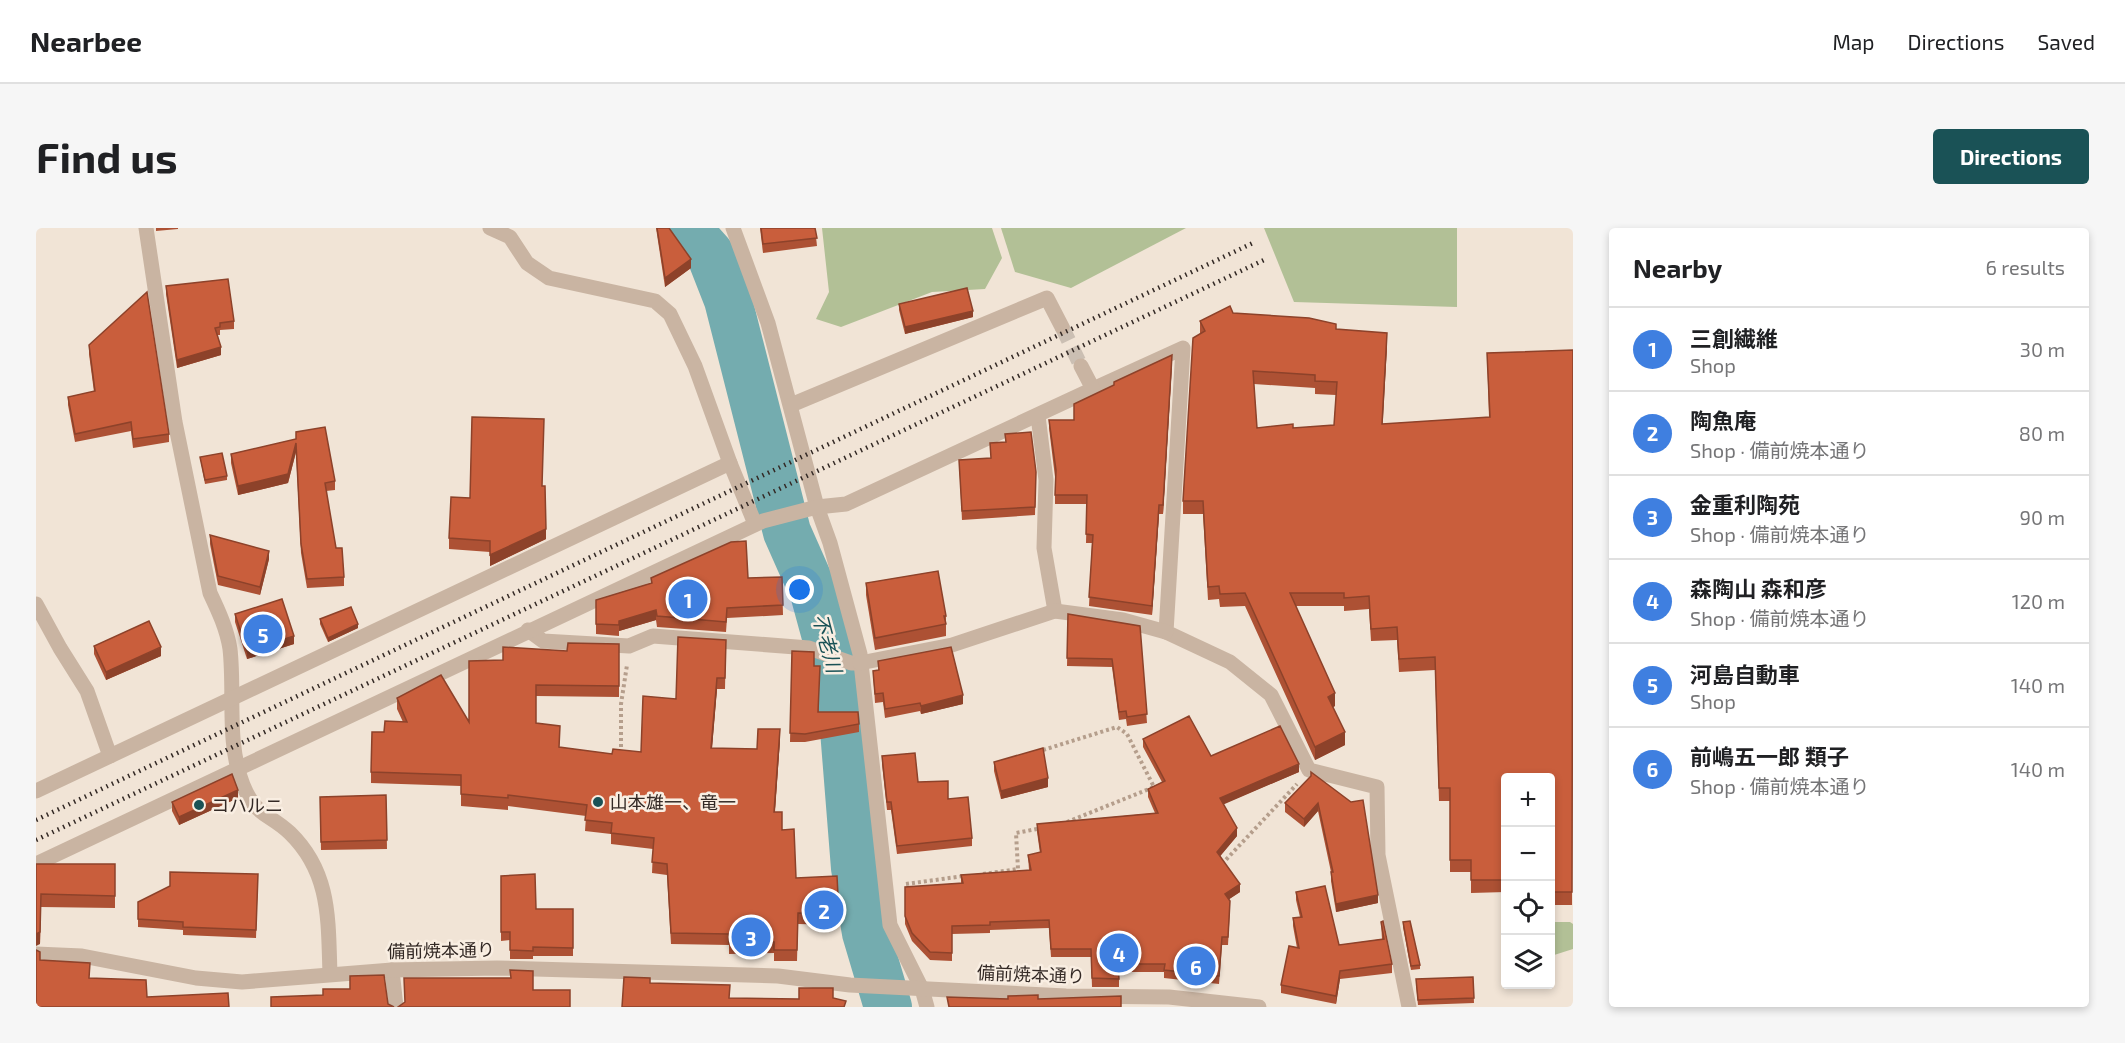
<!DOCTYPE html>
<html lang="en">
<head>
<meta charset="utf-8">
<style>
	:root { --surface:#fff; --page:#f6f6f6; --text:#202124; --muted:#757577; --line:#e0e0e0; --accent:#1a5256 }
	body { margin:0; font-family:"Exo 2","Noto Sans JP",sans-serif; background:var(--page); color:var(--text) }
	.controls { position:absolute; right:18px; bottom:18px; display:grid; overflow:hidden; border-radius:6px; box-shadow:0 3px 9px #0003 }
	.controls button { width:54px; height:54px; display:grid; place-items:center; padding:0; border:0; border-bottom:2px solid var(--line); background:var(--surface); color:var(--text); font:30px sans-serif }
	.you { position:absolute; left:764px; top:362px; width:21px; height:21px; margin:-15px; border:4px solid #fff; border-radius:50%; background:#1a73e8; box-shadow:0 0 0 9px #1a73e833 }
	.badge { display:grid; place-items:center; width:39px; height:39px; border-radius:50%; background:var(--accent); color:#fff; font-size:20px; font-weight:700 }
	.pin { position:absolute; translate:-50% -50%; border:3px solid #fff; box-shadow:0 2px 6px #0006 }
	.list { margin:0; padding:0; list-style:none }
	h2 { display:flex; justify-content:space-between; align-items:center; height:78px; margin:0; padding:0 24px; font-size:26px }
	h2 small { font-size:20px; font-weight:400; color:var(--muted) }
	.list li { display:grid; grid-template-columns:39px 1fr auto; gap:18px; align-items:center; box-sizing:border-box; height:84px; padding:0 24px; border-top:2px solid var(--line) }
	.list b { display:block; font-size:22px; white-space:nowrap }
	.list p { margin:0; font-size:20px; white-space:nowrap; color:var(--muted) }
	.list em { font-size:20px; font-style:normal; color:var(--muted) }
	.icon { flex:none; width:33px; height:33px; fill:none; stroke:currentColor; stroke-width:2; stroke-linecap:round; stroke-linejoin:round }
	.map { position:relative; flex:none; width:1537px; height:779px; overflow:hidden; border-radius:6px }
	header { display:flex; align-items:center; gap:36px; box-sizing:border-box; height:84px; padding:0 30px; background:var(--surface); border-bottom:2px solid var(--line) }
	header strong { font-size:28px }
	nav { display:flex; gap:33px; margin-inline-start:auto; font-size:21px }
	.intro { display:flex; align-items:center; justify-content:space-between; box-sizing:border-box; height:144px; padding:0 36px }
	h1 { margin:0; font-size:42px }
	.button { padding:15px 27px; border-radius:6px; background:var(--accent); color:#fff; font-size:21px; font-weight:700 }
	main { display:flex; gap:36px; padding:0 36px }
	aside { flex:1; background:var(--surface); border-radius:6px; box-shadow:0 3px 9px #0003 }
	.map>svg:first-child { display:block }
</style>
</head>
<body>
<header>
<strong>Nearbee</strong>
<nav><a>Map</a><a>Directions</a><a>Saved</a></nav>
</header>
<div class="intro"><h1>Find us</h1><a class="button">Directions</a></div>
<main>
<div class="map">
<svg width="1537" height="779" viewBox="0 0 1537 779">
	<rect width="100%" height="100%" fill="#f1e4d6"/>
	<g fill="#b2c096">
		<path d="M 786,0 L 956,0 L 966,30 L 949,61 L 896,64 L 805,99 L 780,91 L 793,64 Z"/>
		<path d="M 965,0 L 1150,0 L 1035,60 L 979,44 Z"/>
		<path d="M 1228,0 L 1421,0 L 1421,79 L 1258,74 Z"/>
		<path d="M 1514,694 L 1534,694 L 1537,696 L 1537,721 L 1515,728 Z"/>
	</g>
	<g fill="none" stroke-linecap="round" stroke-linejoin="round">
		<path stroke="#74acaf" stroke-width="48" d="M 651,0 L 674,26 L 692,72 L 751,304 L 778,365 L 805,464 L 819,640 L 830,705 L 852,779"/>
		<path stroke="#cbbfb3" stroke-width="15" stroke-dasharray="15 8" stroke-linecap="butt" d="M 1026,99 L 1045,138"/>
		<g stroke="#b59e8c" stroke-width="4" stroke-dasharray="3 3" stroke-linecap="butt">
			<path d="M 585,519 L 585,476 L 591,437"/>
			<path d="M 1007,522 L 1081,499 L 1091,506 L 1118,559 L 1031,594"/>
			<path d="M 1186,636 L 1261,556"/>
			<path d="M 947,646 L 982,641 L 980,605 L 1006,600"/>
			<path d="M 870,656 L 928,648"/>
		</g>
		<g stroke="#c9b4a2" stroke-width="15">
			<path d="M 454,0 L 474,9 L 491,35 L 513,50 L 619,73 L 634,86 L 659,138 L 694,235"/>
			<path d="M 1057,161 L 1147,120 L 1130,404 L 1194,434 L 1235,467 L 1273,542 L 1341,559 L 1342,627 L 1373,779"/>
			<path d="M 1002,188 L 1010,252 L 1008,320 L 1019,383"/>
			<path d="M 0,376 L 24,420 L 51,463 L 74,528"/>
			<path d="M 492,402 L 507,413 L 593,418 L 617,408 L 773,420 L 815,435 L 824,435"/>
			<path d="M 356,742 L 360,779"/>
		</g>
		<g stroke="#c9b4a2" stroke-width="15">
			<path d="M 110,0 L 139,194 L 174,365 C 182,382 191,401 194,421 C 199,465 190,514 207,557 C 220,589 233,585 254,605 C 295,645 292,692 294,746"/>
			<path d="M 697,0 L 732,95 L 781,279 L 794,315 L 824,426 L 854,697 L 886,761 L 891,779"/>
			<path d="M 755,177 L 1011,70 L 1026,99"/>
			<path d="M 824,435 L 916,417 L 1019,383 L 1087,392 L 1130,404"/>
			<path d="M 0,563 L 694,235 L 719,296"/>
			<path d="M 0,636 L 727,293 L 781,279 L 810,276 L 1057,161 L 1045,138"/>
			<path d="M 0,726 L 46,728 L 160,750 L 206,754 L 356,742 L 461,740 L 742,748 L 814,757 L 1030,768 L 1133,769 L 1223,779"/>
		</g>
		<g stroke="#332925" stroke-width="4.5" stroke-dasharray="1.5 4.5" stroke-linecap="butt">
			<path d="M 0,592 L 1219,14"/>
			<path d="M 0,612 L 1228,32"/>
		</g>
	</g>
	<g fill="#ad5134" fill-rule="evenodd">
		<path d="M 120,0 L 142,0 L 142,1 L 120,3 Z"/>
		<path d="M 620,0 L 633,0 L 655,40 L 629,59 Z"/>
		<path d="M 724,0 L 779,0 L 781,18 L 727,25 Z"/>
		<path d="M 130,58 L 198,93 L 198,101 L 184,102 L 184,107 L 181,107 L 185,127 L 141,140 L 130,66 Z"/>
		<path d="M 863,76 L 937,89 L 869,106 L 863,82 Z"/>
		<path d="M 1197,85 L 1300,101 L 1351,118 L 1346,196 L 1453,189 L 1451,125 L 1537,122 L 1536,677 L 1515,677 L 1515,549 L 1470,549 L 1470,664 L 1435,665 L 1435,644 L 1414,644 L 1414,573 L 1403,573 L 1399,442 L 1363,444 L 1361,412 L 1335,413 L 1333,381 L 1308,383 L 1308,378 L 1260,378 L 1299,478 L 1297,479 L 1309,517 L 1279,532 L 1209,378 L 1184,379 L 1183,371 L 1172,372 L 1167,286 L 1147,286 L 1147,273 L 1164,106 L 1164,93 ZM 1218,156 L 1279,160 L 1279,166 L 1300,167 L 1298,197 L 1257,200 L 1221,200 Z"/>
		<path d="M 53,117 L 133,206 L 133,214 L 97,220 L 95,203 L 39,214 L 32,177 L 32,169 L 58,164 L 53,126 Z"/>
		<path d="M 1136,136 L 1127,286 L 1123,286 L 1116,387 L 1053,378 L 1056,315 L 1050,315 L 1051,276 L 1019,276 L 1019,249 L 1013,200 L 1013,192 L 1038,192 Z"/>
		<path d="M 260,211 L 299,253 L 299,262 L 290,263 L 300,320 L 308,349 L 308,358 L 271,360 L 265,325 L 260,224 L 252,255 L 202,267 L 195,235 L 195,226 Z"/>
		<path d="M 164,229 L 191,248 L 191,252 L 169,256 Z"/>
		<path d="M 923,232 L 1000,244 L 999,287 L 926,292 Z"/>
		<path d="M 507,258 L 510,311 L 454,338 L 454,324 L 413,321 L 413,310 L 434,270 Z"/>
		<path d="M 174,307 L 233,331 L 224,367 L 182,357 L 174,316 Z"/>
		<path d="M 746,349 L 747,387 L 691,390 L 690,404 L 621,399 L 620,392 L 583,403 L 583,408 L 560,406 L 560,372 L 615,355 L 615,350 L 712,350 Z"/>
		<path d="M 830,355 L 910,388 L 910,408 L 839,422 L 830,367 Z"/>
		<path d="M 199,386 L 258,416 L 211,431 L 199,394 Z"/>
		<path d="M 1032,386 L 1104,398 L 1111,495 L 1091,498 L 1090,491 L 1083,492 L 1076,439 L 1031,438 Z"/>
		<path d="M 284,391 L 322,400 L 292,414 L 284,396 Z"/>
		<path d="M 690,412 L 689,461 L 681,461 L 676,520 L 721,521 L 744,512 L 739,584 L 746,602 L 760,650 L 803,686 L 803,697 L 762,696 L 761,733 L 738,733 L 738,725 L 693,726 L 693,717 L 635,716 L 631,647 L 616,645 L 617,621 L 575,616 L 575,606 L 549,603 L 550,588 L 472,578 L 472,582 L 425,578 L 425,558 L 335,555 L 335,544 L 348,504 L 367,494 L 361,481 L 361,470 L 433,494 L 467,432 L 583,416 L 583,469 L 500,468 L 500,495 L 524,509 L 523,519 L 576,526 L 605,524 L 640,471 Z"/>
		<path d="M 58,418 L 125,428 L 70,452 L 58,426 Z"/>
		<path d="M 756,423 L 778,438 L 783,484 L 823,496 L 823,504 L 769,514 L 754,514 Z"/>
		<path d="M 842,433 L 927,476 L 885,486 L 884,483 L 849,490 L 847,474 L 839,475 L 837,443 L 842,442 Z"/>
		<path d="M 1107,511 L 1175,528 L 1263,544 L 1187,576 L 1201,608 L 1184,628 L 1204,664 L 1193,671 L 1194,681 L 1192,717 L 1186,717 L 1183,756 L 1128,750 L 1128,744 L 1083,744 L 1083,759 L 1056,759 L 1055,729 L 1015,729 L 1013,700 L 954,702 L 954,705 L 916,706 L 916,733 L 894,732 L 876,713 L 869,696 L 869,659 L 925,655 L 925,647 L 993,642 L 992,627 L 1004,625 L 1001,604 L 1001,596 L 1119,585 L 1112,569 L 1112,561 L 1126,554 L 1107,519 Z"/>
		<path d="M 846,528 L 882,554 L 912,571 L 936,610 L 936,618 L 861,626 L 855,582 L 851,582 L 846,536 Z"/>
		<path d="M 958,534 L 1012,559 L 965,571 L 958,543 Z"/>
		<path d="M 1275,544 L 1342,675 L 1300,684 L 1295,653 L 1295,644 L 1282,583 L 1268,599 L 1249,584 L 1249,575 L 1275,549 Z"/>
		<path d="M 350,567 L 351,621 L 285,622 L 284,569 Z"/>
		<path d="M 202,570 L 143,597 L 136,583 L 136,574 Z"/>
		<path d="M 0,636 L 79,636 L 79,680 L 5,679 L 4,716 Z"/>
		<path d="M 222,646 L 220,710 L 147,707 L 147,702 L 102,699 L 102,674 Z"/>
		<path d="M 465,648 L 500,681 L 537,681 L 537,728 L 497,728 L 497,731 L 474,731 L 474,712 L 465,713 Z"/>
		<path d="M 1260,664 L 1303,717 L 1346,711 L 1345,694 L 1356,736 L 1356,745 L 1304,751 L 1300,776 L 1245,765 L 1245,757 L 1261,720 L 1257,698 L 1257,690 L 1264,689 L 1260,672 Z"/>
		<path d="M 1367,694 L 1384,737 L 1384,741 L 1375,742 L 1367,699 Z"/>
		<path d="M 1437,749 L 1438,775 L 1382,777 L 1380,756 Z"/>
	</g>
	<g fill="#8d422a">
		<path d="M 655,31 L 655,40 L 629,59 L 629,50 Z"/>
		<path d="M 937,83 L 937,89 L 869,106 L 869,99 Z"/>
		<path d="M 1351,105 L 1351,118 L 1346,209 L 1346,196 Z"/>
		<path d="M 185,119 L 185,127 L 141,140 L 141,132 Z"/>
		<path d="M 1136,127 L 1136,136 L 1127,286 L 1127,277 Z"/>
		<path d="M 260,215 L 260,224 L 252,255 L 202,267 L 202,258 Z"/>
		<path d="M 1123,277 L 1123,286 L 1116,387 L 1116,378 Z"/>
		<path d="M 510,301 L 510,311 L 454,338 L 454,327 Z"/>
		<path d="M 233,323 L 233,331 L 224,367 L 224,359 Z"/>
		<path d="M 620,382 L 620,392 L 583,403 L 583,393 Z"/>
		<path d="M 322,396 L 322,400 L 292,414 L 292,410 Z"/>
		<path d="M 258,408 L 258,416 L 211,431 L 211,423 Z"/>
		<path d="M 125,419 L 125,428 L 70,452 L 70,444 Z"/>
		<path d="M 681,450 L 681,461 L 675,532 L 675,520 Z"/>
		<path d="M 1299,465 L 1299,478 L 1292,482 L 1292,469 Z"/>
		<path d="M 927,467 L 927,476 L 885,486 L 885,478 Z"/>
		<path d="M 744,501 L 744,512 L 738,595 L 738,584 Z"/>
		<path d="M 1309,504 L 1309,517 L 1279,532 L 1279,519 Z"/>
		<path d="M 1263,536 L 1263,544 L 1184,578 L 1184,570 Z"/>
		<path d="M 1012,550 L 1012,559 L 965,571 L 965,563 Z"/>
		<path d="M 202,562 L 202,570 L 143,597 L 143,589 Z"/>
		<path d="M 1282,575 L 1282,583 L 1268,599 L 1268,591 Z"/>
		<path d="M 1201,600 L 1201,608 L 1181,632 L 1181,624 Z"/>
		<path d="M 1204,656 L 1204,664 L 1189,674 L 1189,666 Z"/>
		<path d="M 5,666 L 4,716 L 0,718 L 0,706 Z"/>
		<path d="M 1342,667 L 1342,675 L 1300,684 L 1300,676 Z"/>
		<path d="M 1304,743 L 1304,751 L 1300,776 L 1300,768 Z"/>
	</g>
	<g fill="#c95e3c" stroke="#8d422a" stroke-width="1.5" fill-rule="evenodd">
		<path d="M 621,0 L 633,0 L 655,31 L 629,50 Z"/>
		<path d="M 725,0 L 779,0 L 781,10 L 727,16 Z"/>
		<path d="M 192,51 L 198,93 L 184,95 L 184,99 L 179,100 L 185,119 L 141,132 L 130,58 Z"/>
		<path d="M 931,60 L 937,83 L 869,99 L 863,76 Z"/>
		<path d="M 111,64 L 133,206 L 97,211 L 95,194 L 39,206 L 32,169 L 59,163 L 53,117 Z"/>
		<path d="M 1194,78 L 1197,85 L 1273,90 L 1300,96 L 1300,101 L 1351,105 L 1346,196 L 1454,189 L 1451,125 L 1537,122 L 1536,664 L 1515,664 L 1515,549 L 1470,549 L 1470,652 L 1435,652 L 1435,632 L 1414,632 L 1414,560 L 1403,560 L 1399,429 L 1363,431 L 1361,399 L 1335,401 L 1333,368 L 1308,370 L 1308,365 L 1254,365 L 1299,465 L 1292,469 L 1309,504 L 1279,519 L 1209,365 L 1184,366 L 1183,358 L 1172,359 L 1167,273 L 1147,273 L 1157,110 L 1169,103 L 1164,93 ZM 1217,143 L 1279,147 L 1279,153 L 1301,154 L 1298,197 L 1257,200 L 1257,196 L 1221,200 Z"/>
		<path d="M 1136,127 L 1127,277 L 1123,277 L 1116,378 L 1053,369 L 1057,307 L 1050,306 L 1051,267 L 1019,267 L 1020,242 L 1013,192 L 1038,192 L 1038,176 L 1078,157 L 1078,154 Z"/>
		<path d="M 436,189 L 508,191 L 506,258 L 509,258 L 510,301 L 454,327 L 454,313 L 413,310 L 415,269 L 434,270 Z"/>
		<path d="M 289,199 L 299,253 L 289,255 L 300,320 L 306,320 L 308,349 L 271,351 L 265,316 L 260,215 L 252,246 L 202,258 L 195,226 L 260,211 L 260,204 Z"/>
		<path d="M 995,204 L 1000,244 L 999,279 L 926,283 L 923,232 L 955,230 L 954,215 L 970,214 L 969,206 Z"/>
		<path d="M 186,225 L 191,248 L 169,252 L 164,229 Z"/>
		<path d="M 174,307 L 233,323 L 224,359 L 182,348 Z"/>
		<path d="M 710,313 L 712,350 L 746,349 L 747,377 L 691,380 L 690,394 L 621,388 L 620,382 L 583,393 L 583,397 L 560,396 L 560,372 L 616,355 L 615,350 L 695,314 Z"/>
		<path d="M 902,343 L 910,388 L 908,388 L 910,396 L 839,410 L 830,355 Z"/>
		<path d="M 246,371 L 258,408 L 211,423 L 199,386 Z"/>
		<path d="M 315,379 L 322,396 L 292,410 L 284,391 Z"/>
		<path d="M 1032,386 L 1104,398 L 1111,486 L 1091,489 L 1090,483 L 1083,484 L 1076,431 L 1031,430 Z"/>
		<path d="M 113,393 L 125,419 L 70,444 L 58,418 Z"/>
		<path d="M 642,409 L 690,412 L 689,450 L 681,450 L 675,520 L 721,521 L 722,501 L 744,501 L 738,584 L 746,584 L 746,602 L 758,601 L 760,650 L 801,648 L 803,686 L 762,685 L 761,722 L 738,722 L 738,714 L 693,715 L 693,706 L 635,705 L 631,636 L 616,634 L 618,610 L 575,605 L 576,595 L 549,592 L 551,577 L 472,567 L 472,570 L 425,566 L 425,547 L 335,544 L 336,504 L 348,504 L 349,493 L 371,494 L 361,470 L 405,447 L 433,494 L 433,433 L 467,432 L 467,419 L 531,423 L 532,415 L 583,416 L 583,458 L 500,457 L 500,495 L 524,498 L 523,519 L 576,526 L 577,521 L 605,524 L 607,468 L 640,471 Z"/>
		<path d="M 915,419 L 927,467 L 885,478 L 884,475 L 849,481 L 847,465 L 839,466 L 837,443 L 843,442 L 842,433 Z"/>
		<path d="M 756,423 L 778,424 L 778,438 L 784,438 L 782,484 L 822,484 L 823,496 L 769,506 L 754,505 Z"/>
		<path d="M 1153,488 L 1175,528 L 1244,498 L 1263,536 L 1184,570 L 1201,600 L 1181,624 L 1204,656 L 1189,666 L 1194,673 L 1192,709 L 1186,709 L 1183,748 L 1128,742 L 1129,736 L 1082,736 L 1083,751 L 1056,750 L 1055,721 L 1015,721 L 1013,692 L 954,694 L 954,697 L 916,698 L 916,725 L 894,724 L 876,705 L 869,688 L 869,659 L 927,655 L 925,647 L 995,642 L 992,627 L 1005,624 L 1001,596 L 1122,585 L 1112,561 L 1129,553 L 1107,511 Z"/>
		<path d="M 1007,520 L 1012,550 L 965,563 L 958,534 Z"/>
		<path d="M 879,525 L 882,554 L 912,553 L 912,571 L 932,569 L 936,610 L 861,618 L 855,574 L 851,574 L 846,528 Z"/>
		<path d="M 1275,544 L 1315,574 L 1327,572 L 1342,667 L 1300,676 L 1295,644 L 1297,644 L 1282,575 L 1268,591 L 1249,575 L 1275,548 Z"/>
		<path d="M 196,546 L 202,562 L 143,589 L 136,574 Z"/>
		<path d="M 350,567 L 351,612 L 285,614 L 284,569 Z"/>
		<path d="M 0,636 L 79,636 L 79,668 L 5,666 L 4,704 L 0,706 Z"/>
		<path d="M 134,644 L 222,646 L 220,702 L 147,699 L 147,694 L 102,691 L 102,674 L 134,658 Z"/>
		<path d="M 499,646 L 500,681 L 537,681 L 537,720 L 497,719 L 497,723 L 474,722 L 474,704 L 465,704 L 465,648 Z"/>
		<path d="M 1289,658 L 1303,717 L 1348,711 L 1345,694 L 1347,693 L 1356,736 L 1304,743 L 1300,768 L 1245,757 L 1253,718 L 1263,720 L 1257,690 L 1266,689 L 1260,664 Z"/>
		<path d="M 1374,693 L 1384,737 L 1375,738 L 1367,694 Z"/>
		<path d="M 0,722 L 4,724 L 4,732 L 54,735 L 53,750 L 110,752 L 111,769 L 192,765 L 193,779 L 0,779 Z"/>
		<path d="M 474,742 L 497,743 L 497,762 L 534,762 L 534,779 L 362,779 L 369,774 L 368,750 L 475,750 Z"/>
		<path d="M 348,747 L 352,776 L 358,779 L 235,779 L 235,769 L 287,767 L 287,761 L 314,761 L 314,748 Z"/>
		<path d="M 588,749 L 614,750 L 614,755 L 694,757 L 693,770 L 763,771 L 763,760 L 797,760 L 797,770 L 810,773 L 808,779 L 586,779 Z"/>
		<path d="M 1437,749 L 1438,770 L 1382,772 L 1380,751 Z"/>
		<path d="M 1002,767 L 1002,771 L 1085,768 L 1085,779 L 913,779 L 911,769 L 972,771 L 972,768 Z"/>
	</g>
	<g fill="#1a5256" stroke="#f9eee2" stroke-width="2">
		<circle cx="562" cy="574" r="6"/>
		<circle cx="163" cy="577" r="6"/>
	</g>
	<g text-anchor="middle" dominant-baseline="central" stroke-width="5" stroke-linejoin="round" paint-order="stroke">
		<g font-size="18" fill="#332925" stroke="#f9eee2" text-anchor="start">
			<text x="574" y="574">山本雄一、竜一</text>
			<text x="175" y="577">コハルニ</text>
		</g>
		<g font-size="18" fill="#332925" stroke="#f9eee2">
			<text transform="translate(405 722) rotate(-1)">備前焼本通り</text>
			<text transform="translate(995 746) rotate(2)">備前焼本通り</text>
		</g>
		<g font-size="20" font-style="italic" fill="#1a5256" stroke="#f9eee2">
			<text transform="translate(792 415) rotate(75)">不老川</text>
		</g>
	</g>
</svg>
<div class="controls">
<button>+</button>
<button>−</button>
<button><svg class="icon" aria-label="locate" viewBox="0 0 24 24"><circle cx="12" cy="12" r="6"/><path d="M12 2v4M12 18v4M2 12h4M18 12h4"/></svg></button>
<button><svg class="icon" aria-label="layers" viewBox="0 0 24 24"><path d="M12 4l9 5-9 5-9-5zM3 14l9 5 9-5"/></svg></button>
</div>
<div class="you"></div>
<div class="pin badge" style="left:652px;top:371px;background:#3f7fe0">1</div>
<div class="pin badge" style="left:788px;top:682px;background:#3f7fe0">2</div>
<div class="pin badge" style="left:715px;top:709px;background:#3f7fe0">3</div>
<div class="pin badge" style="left:1083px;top:725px;background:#3f7fe0">4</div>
<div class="pin badge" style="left:227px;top:406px;background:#3f7fe0">5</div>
<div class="pin badge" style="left:1160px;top:738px;background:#3f7fe0">6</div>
</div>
<aside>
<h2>Nearby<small>6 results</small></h2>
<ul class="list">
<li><span class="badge" style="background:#3f7fe0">1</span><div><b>三創繊維</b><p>Shop</p></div><em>30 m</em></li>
<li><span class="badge" style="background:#3f7fe0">2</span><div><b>陶魚庵</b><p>Shop · 備前焼本通り</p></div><em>80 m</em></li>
<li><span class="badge" style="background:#3f7fe0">3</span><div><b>金重利陶苑</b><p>Shop · 備前焼本通り</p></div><em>90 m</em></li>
<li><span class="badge" style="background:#3f7fe0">4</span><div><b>森陶山 森和彦</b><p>Shop · 備前焼本通り</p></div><em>120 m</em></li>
<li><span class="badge" style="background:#3f7fe0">5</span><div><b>河島自動車</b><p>Shop</p></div><em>140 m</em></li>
<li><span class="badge" style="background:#3f7fe0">6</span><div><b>前嶋五一郎 類子</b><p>Shop · 備前焼本通り</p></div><em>140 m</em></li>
</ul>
</aside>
</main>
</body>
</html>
